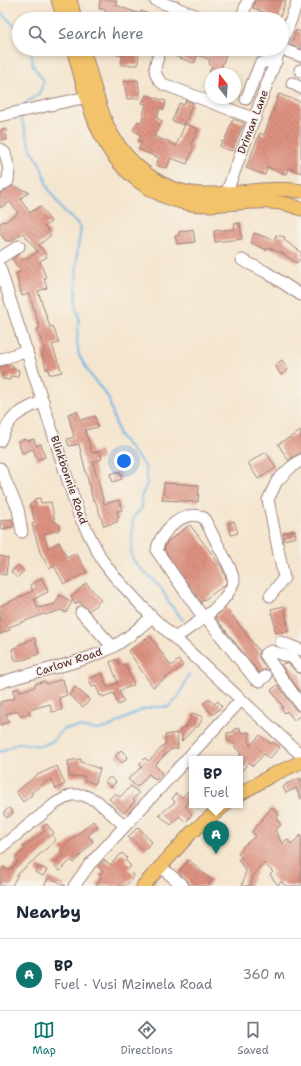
<!DOCTYPE html>
<html lang="en">
<head>
<meta charset="utf-8">
<style>
	:root { --surface:#fff; --page:#f2f2f3; --text:#1f2937; --muted:#747a83; --line:#e0e1e3; --accent:#0f766e }
	body { margin:0; font-family:"Shantell Sans",sans-serif; background:var(--page); color:var(--text) }
	.compass { position:absolute; left:205px; top:68px; width:36px; height:36px; border-radius:50%; background:var(--surface); box-shadow:0 2px 6px #0003; rotate:343deg }
	.you { position:absolute; left:124px; top:461px; width:14px; height:14px; margin:-10px; border:3px solid #fff; border-radius:50%; background:#1a73e8; box-shadow:0 0 0 6px #1a73e833 }
	.badge { display:grid; place-items:center; width:26px; height:26px; border-radius:50%; background:var(--accent); color:#fff; font-size:13px; font-weight:700 }
	.pin { position:absolute; translate:-50% -33px; filter:drop-shadow(0 1px 2px #0008) }
	.pin::after { content:''; position:absolute; top:21px; width:14px; height:12px; background:inherit; clip-path:polygon(0 0,100% 0,50% 100%) }
	.popup { position:absolute; left:189px; top:756px; width:54px; height:52px; box-sizing:border-box; display:grid; place-content:center; border-radius:0px; background:var(--surface); filter:drop-shadow(0 1px 3px #0005); font-size:13px; white-space:nowrap; color:var(--muted) }
	.popup b { font-size:15px; color:var(--text) }
	.popup::after { content:''; position:absolute; left:50%; top:100%; margin-left:-8px; border:8px solid transparent; border-top-color:var(--surface) }
	.list { margin:0; padding:0; list-style:none }
	h2 { display:flex; justify-content:space-between; align-items:center; height:52px; margin:0; padding:0 16px; font-size:17px }
	h2 small { font-size:13px; font-weight:400; color:var(--muted) }
	.list li { display:grid; grid-template-columns:26px 1fr auto; gap:12px; align-items:center; box-sizing:border-box; height:72px; padding:0 16px; border-top:1px solid var(--line) }
	.list b { display:block; font-size:15px; white-space:nowrap }
	.list p { margin:0; font-size:13px; white-space:nowrap; color:var(--muted) }
	.list em { font-size:13px; font-style:normal; color:var(--muted) }
	.icon { flex:none; width:22px; height:22px; fill:none; stroke:currentColor; stroke-width:2; stroke-linecap:round; stroke-linejoin:round }
	.map { position:relative; flex:none; width:301px; height:886px; overflow:hidden }
	.search { position:absolute; background:var(--surface); box-shadow:0 2px 6px #0003; left:12px; right:12px; top:12px; height:44px; display:flex; align-items:center; gap:10px; box-sizing:border-box; padding:0 14px; border-radius:22px; color:var(--muted); font-size:15px }
	.sheet { height:124px; background:var(--surface) }
	nav { display:flex; justify-content:space-around; align-items:center; box-sizing:border-box; height:56px; border-top:1px solid var(--line); background:var(--surface); font-size:11px; color:var(--muted) }
	nav a { display:grid; justify-items:center; gap:2px }
	nav .on { color:var(--accent) }
	.map>svg:first-child { display:block }
</style>
</head>
<body>
<div class="map">
<svg width="301" height="886" viewBox="0 0 301 886">
	<defs>
		<pattern id="building-back-hatch" width="6" height="6" patternUnits="userSpaceOnUse"><rect width="6" height="6" fill="#de9281"/><path d="M-1 5l2 2M0 0l6 6M5-1l2 2" fill="none" stroke="#b6776a"/></pattern>
	</defs>
	<rect width="100%" height="100%" fill="#f7f3e8"/>
	<filter id="ink" filterUnits="userSpaceOnUse"><feTurbulence type="fractalNoise" baseFrequency=".025" numOctaves="2"/><feDisplacementMap in="SourceGraphic" scale="8" xChannelSelector="R" yChannelSelector="G"/><feConvolveMatrix kernelMatrix="1 2 1 2 8 2 1 2 1" color-interpolation-filters="sRGB"/></filter>
	<filter id="wash" filterUnits="userSpaceOnUse"><feTurbulence type="fractalNoise" baseFrequency=".012" numOctaves="4" result="noise"/><feDisplacementMap in="SourceGraphic" scale="16" xChannelSelector="R" yChannelSelector="G"/><feGaussianBlur stdDeviation="0.9" result="paint"/><feColorMatrix in="noise" values="0 0 0 0 0 0 0 0 0 0 0 0 0 0 0 0 0 1.4 0 .05"/><feComposite in="paint" operator="in"/></filter>
	<g filter="url(#wash)">
		<rect width="100%" height="100%" fill="#f4e5ce"/>
		<g fill="none" stroke-linecap="round" stroke-linejoin="round">
			<g stroke="#6db4e4" stroke-width="2">
				<path d="M 0,12 L 19,30"/>
				<path d="M 20,107 L 39,94 L 44,81 L 33,66 L 31,49"/>
				<path d="M 20,115 L 31,149 L 40,164 L 48,188 L 61,208 L 81,227 L 77,254 L 76,305 L 79,318 L 77,341 L 79,355 L 91,376 L 108,397 L 119,435 L 145,466 L 147,484 L 141,497 L 142,508 L 133,517 L 131,555 L 135,563 L 160,586 L 169,603 L 183,620"/>
				<path d="M 0,752 L 18,743 L 41,746 L 53,741 L 63,729 L 79,727 L 98,730 L 109,727 L 141,710 L 154,707 L 168,707 L 178,698 L 189,674"/>
			</g>
		</g>
		<g id="blocks">
			<g fill="url(#building-back-hatch)">
				<path d="M 100,0 L 116,0 L 116,5 L 140,14 L 141,11 L 160,19 L 125,19 L 107,15 L 105,9 L 99,9 Z"/>
				<path d="M 255,0 L 286,0 L 279,19 L 267,17 L 268,14 L 253,8 Z"/>
				<path d="M 296,30 L 301,32 L 301,49 L 291,45 Z"/>
				<path d="M 118,49 L 139,49 L 138,65 L 121,65 L 122,55 L 117,55 Z"/>
				<path d="M 174,49 L 228,49 L 219,74 L 209,72 L 212,66 L 209,64 L 210,60 L 198,55 L 194,63 L 172,55 Z"/>
				<path d="M 138,80 L 140,98 L 127,99 L 124,81 Z"/>
				<path d="M 279,94 L 301,102 L 301,173 L 288,168 L 286,174 L 267,167 L 265,175 L 246,168 L 260,133 L 264,135 Z"/>
				<path d="M 146,95 L 166,101 L 164,109 L 160,108 L 157,118 L 162,121 L 154,136 L 165,141 L 166,140 L 176,146 L 185,124 L 198,129 L 191,144 L 193,146 L 193,149 L 187,164 L 171,158 L 167,168 L 161,167 L 156,165 L 159,158 L 138,149 L 142,143 L 138,141 L 141,135 L 133,130 L 138,121 L 141,123 L 146,104 L 142,103 Z"/>
				<path d="M 186,100 L 193,103 L 184,125 L 172,121 L 179,103 L 184,105 Z"/>
				<path d="M 233,119 L 244,123 L 232,151 L 220,147 L 222,141 L 224,142 Z"/>
				<path d="M 6,129 L 7,140 L 0,140 L 0,130 Z"/>
				<path d="M 12,186 L 29,192 L 20,199 L 30,213 L 40,206 L 51,222 L 45,226 L 51,235 L 39,245 L 47,257 L 40,261 L 46,278 L 44,278 L 47,288 L 38,291 L 50,327 L 53,326 L 59,343 L 52,345 L 62,372 L 54,374 L 49,374 L 48,368 L 46,369 L 42,352 L 45,350 L 37,329 L 40,328 L 29,294 L 22,296 L 16,273 L 21,272 L 12,259 L 19,254 L 23,260 L 38,252 L 23,233 L 10,242 L 8,240 L 6,241 L 0,234 L 0,223 L 4,221 L 5,222 L 18,213 L 10,202 L 0,208 L 0,193 Z"/>
				<path d="M 240,223 L 242,239 L 215,242 L 214,231 L 235,229 L 234,224 Z"/>
				<path d="M 193,229 L 195,242 L 177,244 L 175,236 L 179,235 L 179,232 Z"/>
				<path d="M 254,233 L 274,240 L 276,235 L 285,237 L 284,240 L 301,252 L 301,258 L 297,263 L 282,253 L 268,248 L 267,250 L 251,243 Z"/>
				<path d="M 282,360 L 288,370 L 281,375 L 275,365 Z"/>
				<path d="M 9,364 L 13,365 L 12,369 L 19,370 L 18,377 L 10,376 L 10,380 L 2,379 L 3,373 L 0,372 L 0,367 Z"/>
				<path d="M 77,411 L 80,420 L 95,416 L 98,427 L 85,430 L 92,453 L 100,451 L 102,459 L 93,462 L 100,488 L 104,504 L 119,500 L 122,510 L 117,511 L 119,517 L 117,520 L 117,522 L 104,526 L 95,500 L 93,501 L 79,444 L 69,446 L 67,439 L 74,437 L 68,414 Z"/>
				<path d="M 301,431 L 301,453 L 288,460 L 278,444 Z"/>
				<path d="M 26,439 L 27,441 L 34,439 L 36,446 L 41,444 L 45,457 L 37,460 L 33,449 L 22,453 L 18,441 Z"/>
				<path d="M 266,452 L 276,468 L 258,479 L 248,463 Z"/>
				<path d="M 120,471 L 122,479 L 113,482 L 110,474 Z"/>
				<path d="M 164,483 L 199,485 L 198,502 L 162,500 Z"/>
				<path d="M 40,498 L 41,503 L 51,502 L 55,522 L 60,525 L 59,530 L 44,534 L 48,548 L 59,542 L 67,558 L 76,553 L 87,572 L 67,583 L 68,582 L 64,584 L 54,566 L 49,569 L 40,552 L 32,524 L 35,523 L 30,504 L 35,502 L 34,499 Z"/>
				<path d="M 12,519 L 13,527 L 1,529 L 0,521 Z"/>
				<path d="M 234,521 L 238,533 L 231,535 L 228,523 Z"/>
				<path d="M 190,525 L 221,566 L 227,581 L 225,585 L 201,602 L 164,550 L 167,542 Z"/>
				<path d="M 295,530 L 296,537 L 284,540 L 283,533 Z"/>
				<path d="M 0,556 L 8,558 L 6,575 L 0,574 Z"/>
				<path d="M 18,565 L 24,571 L 17,578 L 11,572 Z"/>
				<path d="M 42,578 L 48,592 L 34,599 L 38,608 L 55,604 L 60,595 L 72,602 L 66,613 L 61,610 L 45,615 L 44,614 L 9,627 L 10,630 L 0,634 L 0,606 L 33,591 L 30,585 Z"/>
				<path d="M 86,583 L 101,600 L 89,611 L 78,601 L 76,605 L 71,597 Z"/>
				<path d="M 284,606 L 289,631 L 276,633 L 271,609 Z"/>
				<path d="M 226,608 L 259,651 L 259,658 L 266,669 L 259,673 L 215,617 Z"/>
				<path d="M 150,636 L 171,666 L 179,660 L 183,666 L 153,687 L 128,651 Z"/>
				<path d="M 35,638 L 39,654 L 23,660 L 15,660 L 12,649 L 18,647 L 18,645 L 27,642 L 26,641 Z"/>
				<path d="M 117,659 L 120,666 L 125,664 L 134,685 L 119,691 L 124,702 L 118,705 L 114,693 L 103,697 L 102,695 L 100,696 L 96,686 L 92,687 L 89,679 L 102,673 L 107,687 L 118,683 L 110,662 Z"/>
				<path d="M 284,663 L 289,664 L 296,672 L 301,674 L 301,693 L 281,665 Z"/>
				<path d="M 63,679 L 67,695 L 59,698 L 62,710 L 52,712 L 50,704 L 29,710 L 30,714 L 20,716 L 18,711 L 6,714 L 9,722 L 0,725 L 0,702 L 15,698 L 13,690 L 19,688 L 20,691 L 35,687 L 35,684 L 45,681 L 46,684 Z"/>
				<path d="M 278,685 L 295,709 L 301,712 L 301,715 L 294,720 L 287,711 L 285,713 L 281,708 L 283,707 L 271,690 Z"/>
				<path d="M 75,687 L 88,698 L 89,701 L 83,707 L 69,695 Z"/>
				<path d="M 209,699 L 214,704 L 218,701 L 222,707 L 212,715 L 203,703 Z"/>
				<path d="M 193,713 L 203,717 L 198,727 L 196,726 L 181,742 L 183,736 L 179,732 L 184,726 L 186,728 Z"/>
				<path d="M 240,728 L 241,733 L 249,732 L 250,746 L 260,735 L 271,744 L 273,742 L 280,747 L 269,759 L 264,754 L 253,766 L 249,762 L 240,773 L 240,752 L 235,748 L 235,744 L 227,740 L 227,733 L 234,732 L 234,729 Z"/>
				<path d="M 177,733 L 178,748 L 170,750 L 155,765 L 162,773 L 156,780 L 149,774 L 137,787 L 128,779 L 142,767 L 139,764 L 145,758 L 149,761 L 166,743 L 165,735 Z"/>
				<path d="M 121,750 L 128,757 L 122,763 L 115,756 Z"/>
				<path d="M 81,759 L 81,762 L 100,769 L 95,784 L 84,780 L 85,776 L 69,777 L 68,761 Z"/>
				<path d="M 57,766 L 65,784 L 56,789 L 51,778 L 31,793 L 32,795 L 23,802 L 16,792 L 37,775 Z"/>
				<path d="M 110,777 L 116,782 L 111,787 L 105,782 Z"/>
				<path d="M 301,778 L 301,799 L 296,788 L 286,793 L 283,788 L 286,784 Z"/>
				<path d="M 131,786 L 139,793 L 133,799 L 135,801 L 124,813 L 109,799 L 115,793 L 120,797 Z"/>
				<path d="M 192,787 L 192,799 L 185,807 L 192,814 L 186,822 L 179,816 L 171,825 L 159,815 L 175,802 L 172,799 L 176,793 L 181,798 Z"/>
				<path d="M 272,807 L 279,815 L 276,818 L 281,825 L 275,830 L 282,844 L 287,839 L 291,844 L 301,835 L 301,886 L 286,886 L 281,882 L 278,885 L 270,875 L 273,872 L 264,863 L 260,866 L 252,878 L 253,879 L 250,886 L 242,886 L 246,871 L 238,860 L 242,857 L 238,854 L 243,848 L 242,847 L 256,836 L 252,832 Z"/>
				<path d="M 9,808 L 13,813 L 7,818 L 3,813 Z"/>
				<path d="M 93,821 L 98,826 L 88,836 L 93,841 L 74,863 L 71,860 L 60,871 L 53,865 L 64,854 L 60,850 Z"/>
				<path d="M 47,824 L 54,833 L 52,835 L 56,840 L 18,874 L 12,886 L 0,886 L 0,873 L 3,867 L 9,870 L 18,862 L 15,858 L 25,849 L 23,847 L 45,831 L 42,828 Z"/>
				<path d="M 138,827 L 152,842 L 144,850 L 128,837 Z"/>
				<path d="M 122,853 L 127,858 L 125,860 L 131,866 L 128,869 L 134,875 L 130,881 L 125,886 L 96,886 L 101,877 L 99,875 L 103,871 L 98,867 L 104,860 L 110,865 Z"/>
				<path d="M 189,860 L 212,881 L 208,886 L 190,886 L 188,881 L 178,872 Z"/>
				<path d="M 39,866 L 47,870 L 43,876 L 35,872 Z"/>
				<path d="M 49,877 L 66,886 L 44,886 Z"/>
			</g>
		</g>
	</g>
	<g filter="url(#ink)">
		<use href="#blocks" fill-opacity="0" stroke="#9f827c" stroke-width="1"/>
		<g fill="none" stroke-linecap="round" stroke-linejoin="round">
			<defs>
				<g id="minor">
					<path d="M 155,0 L 205,19"/>
					<path d="M 172,19 L 176,7"/>
					<path d="M 241,19 L 248,0"/>
					<path d="M 282,44 L 298,0"/>
					<path d="M 161,49 C 156,63 150,73 163,84 L 255,119"/>
					<path d="M 281,49 L 301,56"/>
					<path d="M 300,70 L 301,71"/>
					<path d="M 292,83 L 301,88"/>
					<path d="M 246,99 L 260,64 L 269,60 L 276,62"/>
					<path d="M 0,116 L 87,97"/>
					<path d="M 0,149 L 5,153 L 9,169 L 8,181 L 0,186"/>
					<path d="M 226,194 L 280,49"/>
					<path d="M 0,258 L 19,246"/>
					<path d="M 242,260 L 266,272 L 301,295"/>
					<path d="M 0,268 L 79,515 L 102,560 L 114,576 L 152,617 L 301,755"/>
					<path d="M 0,360 L 27,350"/>
					<path d="M 0,441 C 11,414 17,413 43,401"/>
					<path d="M 0,468 L 18,509 L 22,532"/>
					<path d="M 270,596 L 284,578 L 268,500 L 277,481 L 290,468 L 301,460"/>
					<path d="M 81,612 L 113,647"/>
					<path d="M 205,616 L 255,679 L 260,681 L 266,676"/>
					<path d="M 175,638 C 196,623 225,607 234,581 L 230,568 L 204,518 C 185,507 158,533 157,551 L 203,617"/>
					<path d="M 281,642 L 301,650"/>
					<path d="M 301,667 L 293,658 L 271,651 L 265,654 L 301,705"/>
					<path d="M 0,683 C 33,671 68,667 100,653 C 120,645 136,631 152,617"/>
					<path d="M 0,848 L 56,803 L 71,795 L 83,795 L 97,801 L 125,826"/>
					<path d="M 160,866 L 183,886"/>
					<path d="M 74,886 L 90,864 L 125,826 L 241,700"/>
				</g>
				<g id="major">
					<path d="M 58,0 L 64,19"/>
					<path d="M 70,0 L 75,19"/>
					<path d="M 73,49 C 82,77 87,107 100,133 C 120,176 163,207 211,205 C 241,204 273,196 301,209"/>
					<path d="M 83,49 C 91,74 97,101 107,125 C 125,163 163,195 207,194 C 238,194 270,186 301,191"/>
					<path d="M 240,794 L 272,775 L 301,762"/>
					<path d="M 143,886 L 192,832 L 225,805"/>
				</g>
			</defs>
			<use href="#minor" stroke="#9f827c" stroke-width="13"/>
			<use href="#major" stroke="#9f827c" stroke-width="15"/>
			<use href="#minor" stroke="#fff" stroke-width="11"/>
			<use href="#major" stroke="#f2c36a" stroke-width="13"/>
		</g>
	</g>
	<g text-anchor="middle" dominant-baseline="central" stroke-width="3" stroke-linejoin="round" paint-order="stroke">
		<g font-size="11" fill="#4a1f2b" stroke="#f7f3e8">
			<text transform="translate(253 122) rotate(-69)">Driman Lane</text>
			<text transform="translate(69 480) rotate(71)">Blinkbonnie Road</text>
			<text transform="translate(69 662) rotate(-18)">Carlow Road</text>
		</g>
	</g>
</svg>
<svg class="compass" viewBox="-18 -18 36 36"><path d="M0-13l5 13h-10z" fill="#e53935"/><path d="M0 13l5-13h-10z" fill="#747a83"/></svg>
<div class="you"></div>
<div class="pin badge" style="left:216px;top:854px">A</div>
<div class="popup"><b>BP</b>Fuel</div>
<div class="search"><svg class="icon" aria-label="search" viewBox="0 0 24 24"><circle cx="10" cy="10" r="6"/><path d="M15 15l6 6"/></svg>Search here</div>
</div>
<section class="sheet">
<h2>Nearby<small></small></h2>
<ul class="list">
<li><span class="badge">A</span><div><b>BP</b><p>Fuel · Vusi Mzimela Road</p></div><em>360 m</em></li>
</ul>
</section>
<nav>
<a class="on"><svg class="icon" aria-label="map" viewBox="0 0 24 24"><path d="M3 6l6-2 6 2 6-2v14l-6 2-6-2-6 2zM9 4v14M15 6v14"/></svg>Map</a>
<a><svg class="icon" aria-label="directions" viewBox="0 0 24 24"><path d="M12 3l9 9-9 9-9-9zM9 14v-3h6M13 9l2 2-2 2"/></svg>Directions</a>
<a><svg class="icon" aria-label="saved" viewBox="0 0 24 24"><path d="M7 4h10v16l-5-4-5 4z"/></svg>Saved</a>
</nav>
</body>
</html>
